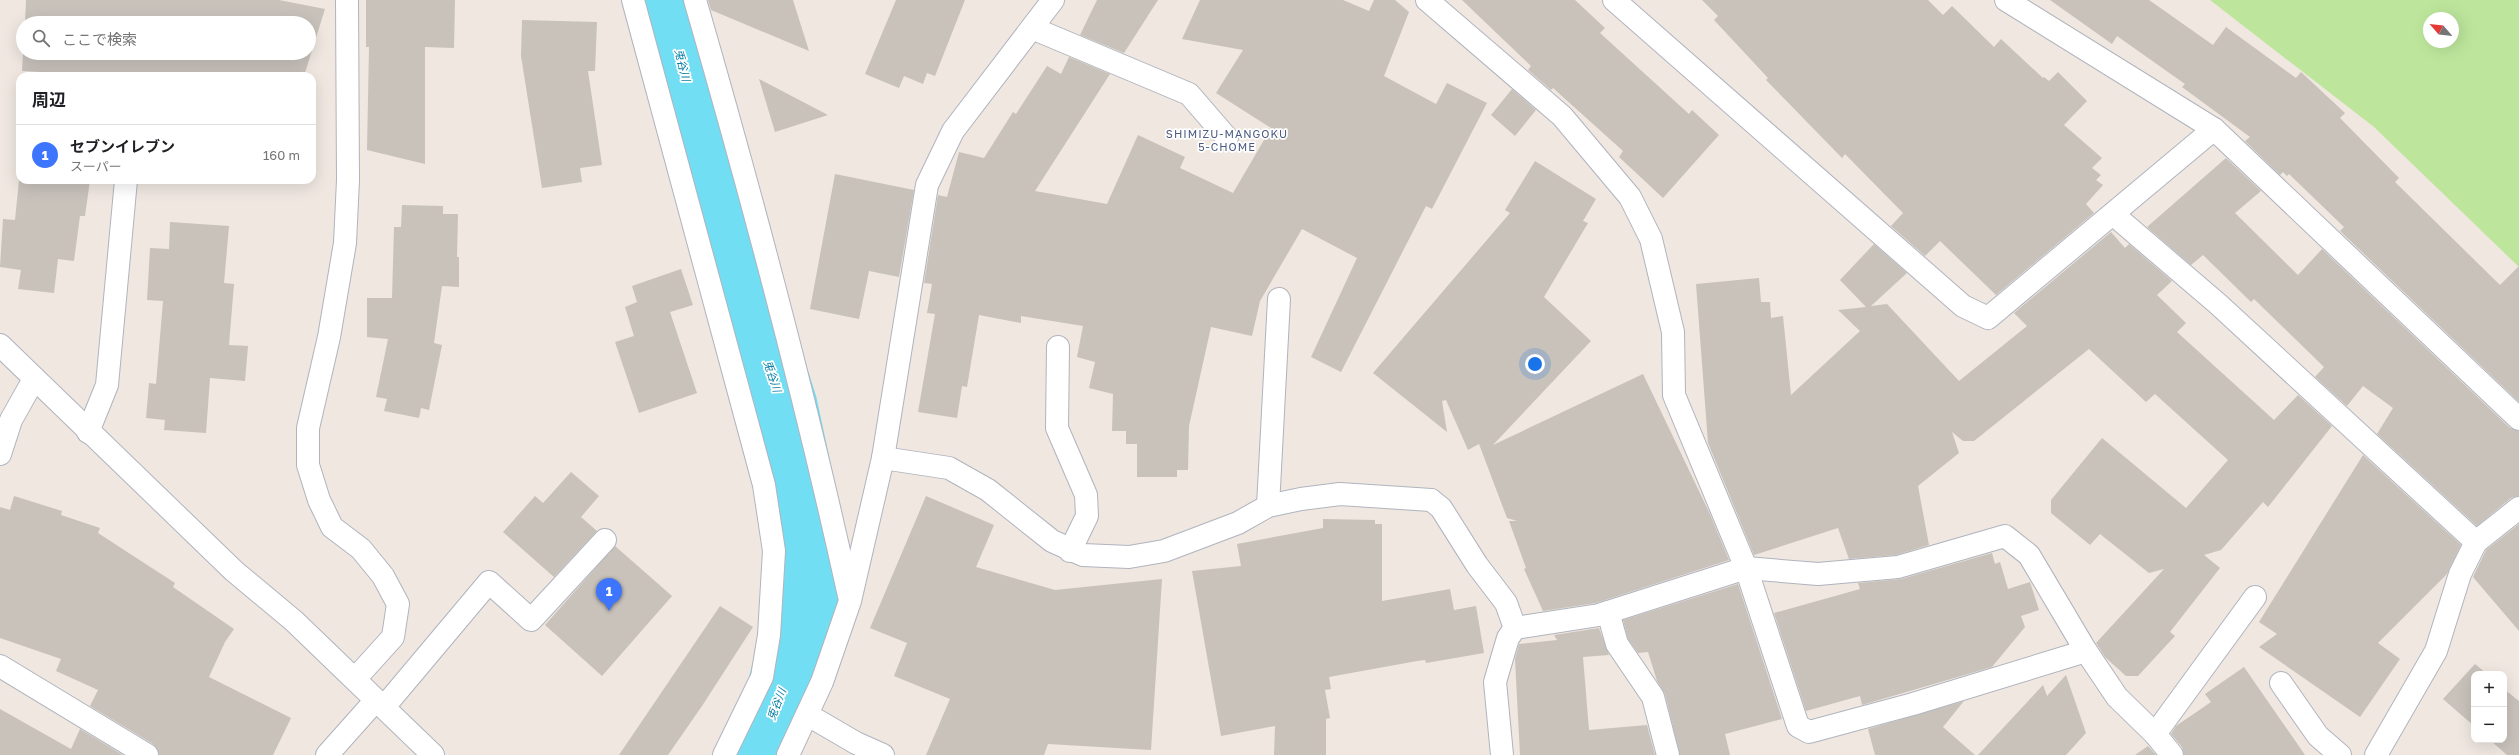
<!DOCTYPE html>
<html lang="ja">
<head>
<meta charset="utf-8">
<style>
	:root { --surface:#fff; --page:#f2f2f2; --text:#202124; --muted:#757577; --line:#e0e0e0; --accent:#3d75ff }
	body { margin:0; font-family:"Golos Text","Noto Sans JP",sans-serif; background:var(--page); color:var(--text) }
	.controls { position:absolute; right:12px; bottom:12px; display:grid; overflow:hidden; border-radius:8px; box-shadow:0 4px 16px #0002 }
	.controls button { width:36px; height:36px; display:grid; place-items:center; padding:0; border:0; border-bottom:1px solid var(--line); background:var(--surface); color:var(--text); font:20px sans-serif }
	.compass { position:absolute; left:2423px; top:12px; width:36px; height:36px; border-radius:50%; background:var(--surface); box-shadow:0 4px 16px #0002; rotate:298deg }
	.you { position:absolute; left:1535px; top:364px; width:14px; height:14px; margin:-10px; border:3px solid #fff; border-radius:50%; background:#1a73e8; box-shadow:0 0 0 6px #1a73e833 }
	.badge { display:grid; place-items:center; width:26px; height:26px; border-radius:50%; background:var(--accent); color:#fff; font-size:13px; font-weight:700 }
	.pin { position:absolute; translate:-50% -33px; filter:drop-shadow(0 1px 2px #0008) }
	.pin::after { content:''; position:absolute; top:21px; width:14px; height:12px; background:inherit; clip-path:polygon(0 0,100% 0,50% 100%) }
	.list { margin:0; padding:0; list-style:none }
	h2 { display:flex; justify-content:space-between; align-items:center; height:52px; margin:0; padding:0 16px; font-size:17px }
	h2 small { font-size:13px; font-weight:400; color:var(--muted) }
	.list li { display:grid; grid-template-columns:26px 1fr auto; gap:12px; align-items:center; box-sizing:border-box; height:60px; padding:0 16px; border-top:1px solid var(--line) }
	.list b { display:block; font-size:15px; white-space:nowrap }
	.list p { margin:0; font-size:13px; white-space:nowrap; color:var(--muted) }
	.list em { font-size:13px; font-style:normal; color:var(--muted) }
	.icon { flex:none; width:22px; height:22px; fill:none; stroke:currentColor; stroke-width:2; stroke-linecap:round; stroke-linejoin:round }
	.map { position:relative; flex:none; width:2519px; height:755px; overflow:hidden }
	.search { position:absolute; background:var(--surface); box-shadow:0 4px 16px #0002; left:16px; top:16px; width:300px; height:44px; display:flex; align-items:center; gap:10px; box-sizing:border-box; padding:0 14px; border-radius:22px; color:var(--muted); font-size:15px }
	.panel { position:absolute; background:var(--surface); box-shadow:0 4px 16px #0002; left:16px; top:72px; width:300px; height:112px; border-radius:12px }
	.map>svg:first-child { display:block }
</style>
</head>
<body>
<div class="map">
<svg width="2519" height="755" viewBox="0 0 2519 755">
	<rect width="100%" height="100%" fill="#efe7e0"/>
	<path fill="#bde69c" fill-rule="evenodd" d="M 2210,0 L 2519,0 L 2519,267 L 2374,127 ZM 2429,18 L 2453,18 L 2453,42 L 2429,42 Z"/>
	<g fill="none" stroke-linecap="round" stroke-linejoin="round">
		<path stroke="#71def3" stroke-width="71" d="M 666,0 L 714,190 L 782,406 L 803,504 L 806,598 L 779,703 L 754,755"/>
	</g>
	<g fill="#c8c2bb">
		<path d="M 26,0 L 279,0 L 325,9 L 304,76 L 117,76 L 22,71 L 23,53 L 309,53 L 309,23 L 25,23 Z"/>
		<path d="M 366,0 L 455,0 L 454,48 L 425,47 L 425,164 L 367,150 L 369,47 L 366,47 Z"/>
		<path d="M 708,0 L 793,0 L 809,51 L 711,10 Z"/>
		<path d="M 896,0 L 965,0 L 935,76 L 927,73 L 923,84 L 904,76 L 899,88 L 865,74 Z"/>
		<path d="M 1097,0 L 1158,0 L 1124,53 L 1080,35 Z"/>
		<path d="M 1200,0 L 1343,0 L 1369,11 L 1374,0 L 1395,0 L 1409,12 L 1384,76 L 1436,104 L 1447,83 L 1487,103 L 1432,209 L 1426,206 L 1341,372 L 1311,357 L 1357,258 L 1302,229 L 1260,301 L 1252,336 L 1211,327 L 1189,426 L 1188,470 L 1177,470 L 1177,477 L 1137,477 L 1137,444 L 1126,444 L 1126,431 L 1112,431 L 1113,394 L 1089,388 L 1095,362 L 1077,357 L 1083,326 L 1021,316 L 1021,323 L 979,315 L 967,387 L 962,386 L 957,418 L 918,412 L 935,314 L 927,313 L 932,284 L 924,283 L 938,195 L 947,197 L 959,152 L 984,158 L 1013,112 L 1016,114 L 1047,66 L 1061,74 L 1069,57 L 1110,74 L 1035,191 L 1107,204 L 1138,135 L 1185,157 L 1180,168 L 1233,193 L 1271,128 L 1216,93 L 1243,50 L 1182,39 Z"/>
		<path d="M 1462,0 L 1575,0 L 1605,28 L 1600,33 L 1689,114 L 1692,110 L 1719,135 L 1663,198 L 1619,157 L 1623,151 L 1553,88 L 1551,90 L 1528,70 L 1531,66 Z"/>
		<path d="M 1702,0 L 1928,0 L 1943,15 L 1952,6 L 1994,47 L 2001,39 L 2043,78 L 2044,77 L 2049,81 L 2058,72 L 2087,101 L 2064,125 L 2102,158 L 2092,168 L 2101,175 L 2096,180 L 2103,185 L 2086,204 L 2094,213 L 1996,295 L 1940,241 L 1925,256 L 1891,226 L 1903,213 L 1845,154 L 1842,158 L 1766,80 L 1768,78 L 1714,20 L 1718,16 Z"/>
		<path d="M 2050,0 L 2149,0 L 2213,45 L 2226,27 L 2296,78 L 2301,72 L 2345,113 L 2340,118 L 2399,178 L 2395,182 L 2500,285 L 2519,266 L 2519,402 L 2340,231 L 2344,227 L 2289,174 L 2287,176 L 2283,172 L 2280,175 L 2245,141 L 2250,137 L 2182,87 L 2185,84 L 2117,36 L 2112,44 Z"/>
		<path d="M 522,20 L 597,22 L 595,71 L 588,71 L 602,165 L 580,168 L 582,182 L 542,188 L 521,56 Z"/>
		<path d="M 759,79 L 828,115 L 775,132 Z"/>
		<path d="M 1512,89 L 1536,110 L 1515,136 L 1491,115 Z"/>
		<path d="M 2226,158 L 2261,191 L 2235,213 L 2298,275 L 2322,249 L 2510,428 L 2519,431 L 2519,496 L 2511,498 L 2477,526 L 2377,434 L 2393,408 L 2363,386 L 2347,406 L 2315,377 L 2324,367 L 2254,299 L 2251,302 L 2203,255 L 2191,265 L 2147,227 Z"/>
		<path d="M 1535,161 L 1596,199 L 1583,221 L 1588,223 L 1544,297 L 1591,341 L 1493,445 L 1643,374 L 1710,514 L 1729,560 L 1596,603 L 1543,611 L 1524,569 L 1526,568 L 1509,521 L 1517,521 L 1507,518 L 1479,444 L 1468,450 L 1446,400 L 1442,401 L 1447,432 L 1373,373 L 1510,213 L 1505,210 Z"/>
		<path d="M 835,174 L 914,190 L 899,277 L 869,271 L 859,319 L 810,309 Z"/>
		<path d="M 19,180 L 90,180 L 85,216 L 80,216 L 74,261 L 58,259 L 54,293 L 18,289 L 21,270 L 0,267 L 3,219 L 15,220 Z"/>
		<path d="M 402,205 L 443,206 L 443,214 L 458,214 L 457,257 L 459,257 L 459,287 L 442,286 L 434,343 L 442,345 L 429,410 L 421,408 L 419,418 L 384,411 L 387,399 L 376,397 L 388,339 L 367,337 L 367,298 L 392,298 L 394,227 L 401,227 Z"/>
		<path d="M 170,222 L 229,226 L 224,283 L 234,284 L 229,345 L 248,346 L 245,381 L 210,378 L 206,433 L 164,430 L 165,420 L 146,418 L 149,383 L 156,384 L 163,301 L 147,300 L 150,248 L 169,249 Z"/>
		<path d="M 2111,232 L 2125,248 L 2129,244 L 2172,281 L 2157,295 L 2186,323 L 2177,332 L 2274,420 L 2298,395 L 2332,426 L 2268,507 L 2263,502 L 2221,550 L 2204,555 L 2220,568 L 2170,632 L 2175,636 L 2138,676 L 2126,676 L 2105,657 L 2096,643 L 2164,569 L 2149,573 L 2100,534 L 2090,545 L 2051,513 L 2051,500 L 2102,438 L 2186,508 L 2228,460 L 2155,394 L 2146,402 L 2089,349 L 1974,441 L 1963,441 L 1952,432 L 1959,453 L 1918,486 L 1929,545 L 1896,555 L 1849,559 L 1838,528 L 1754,555 L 1708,443 L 1696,284 L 1759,278 L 1761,302 L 1770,302 L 1771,318 L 1783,316 L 1791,395 L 1860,331 L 1838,310 L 1866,307 L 1840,280 L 1874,244 L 1907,273 L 1871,306 L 1887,304 L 1959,381 L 2027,326 L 2014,313 Z"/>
		<path d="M 681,269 L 693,305 L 670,312 L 697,393 L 639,413 L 615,342 L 634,336 L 625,307 L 637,302 L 632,286 Z"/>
		<path d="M 2363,455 L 2461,545 L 2447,574 L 2378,643 L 2400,659 L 2360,717 L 2259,647 L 2277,634 L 2259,622 Z"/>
		<path d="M 571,472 L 599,496 L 581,517 L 597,531 L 554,577 L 503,532 L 535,496 L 543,503 Z"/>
		<path d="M 14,496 L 62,511 L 61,515 L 100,528 L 98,533 L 175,583 L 173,587 L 234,629 L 225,642 L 209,677 L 291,718 L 273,755 L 159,755 L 153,744 L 90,706 L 98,690 L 56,671 L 61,659 L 0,638 L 0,507 L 10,510 Z"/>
		<path d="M 926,496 L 994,525 L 976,567 L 1055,590 L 1162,579 L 1151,750 L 1048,744 L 1044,755 L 926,755 L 950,699 L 894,676 L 907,643 L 870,628 Z"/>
		<path d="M 1323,519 L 1375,520 L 1375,524 L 1382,524 L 1382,601 L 1450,589 L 1454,610 L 1476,606 L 1484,653 L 1426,663 L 1425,660 L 1417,661 L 1329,677 L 1331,689 L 1325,690 L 1330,718 L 1326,719 L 1326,755 L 1274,755 L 1275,726 L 1221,736 L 1192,571 L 1241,566 L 1237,544 L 1323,528 Z"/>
		<path d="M 2519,524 L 2519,631 L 2473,577 L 2486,550 Z"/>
		<path d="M 615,546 L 672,596 L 602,676 L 545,625 Z"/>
		<path d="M 1992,553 L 1995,564 L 2000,562 L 2008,589 L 2030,582 L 2039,610 L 2021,616 L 2025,627 L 1992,667 L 1862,705 L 1860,696 L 1806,711 L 1774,613 L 1860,589 L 1858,583 L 1901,579 Z"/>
		<path d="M 1738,584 L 1782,719 L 1725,734 L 1730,755 L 1680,755 L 1665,694 L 1657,681 L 1648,652 L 1638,653 L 1628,639 L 1623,620 Z"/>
		<path d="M 720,606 L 753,627 L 702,706 L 668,755 L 619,755 Z"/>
		<path d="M 1599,628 L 1609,655 L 1583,657 L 1589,730 L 1647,725 L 1655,755 L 1520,755 L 1515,659 L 1519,644 L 1557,640 L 1554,635 Z"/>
		<path d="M 2475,664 L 2487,674 L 2474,674 L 2474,726 L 2443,699 Z"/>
		<path d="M 2244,667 L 2305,755 L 2184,755 L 2182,747 L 2171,734 L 2176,726 L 2211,702 L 2205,694 Z"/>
		<path d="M 2066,675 L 2086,733 L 2066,755 L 1978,755 L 2043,685 L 2047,696 Z"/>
		<path d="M 2504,689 L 2519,701 L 2519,755 L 2507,755 L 2490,740 L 2504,740 Z"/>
		<path d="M 1964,701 L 1943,727 L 1975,755 L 1875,755 L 1868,729 Z"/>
		<path d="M 0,709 L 71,749 L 80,729 L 123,755 L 0,755 Z"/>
		<path d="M 2148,746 L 2156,755 L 2135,755 Z"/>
	</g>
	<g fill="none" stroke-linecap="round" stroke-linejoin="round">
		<defs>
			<g id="lane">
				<path d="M 1032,28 L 1189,94 L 1227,138"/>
				<path d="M 1058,347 L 1057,428 L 1086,495 L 1087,516 L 1070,551"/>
				<path d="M 88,432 L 107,385 L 126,180"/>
				<path d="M 1431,500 L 1441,508 L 1477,565 L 1506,603 L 1515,628 L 1508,638 L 1495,682 L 1502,755"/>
				<path d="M 1268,506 L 1279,299"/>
				<path d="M 1746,568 L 1798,726 L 1809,732 L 1913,704 L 2086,651"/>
				<path d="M 1608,612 L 1617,644 L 1653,697 L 1668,755"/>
				<path d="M 0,666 L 147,755"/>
				<path d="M 2281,683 L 2318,736 L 2340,755"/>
				<path d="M 384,707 L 489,582 L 531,620 L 605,540"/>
				<path d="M 808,715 L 856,743 L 883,755"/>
				<path d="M 2155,734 L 2255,597"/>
			</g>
			<g id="street">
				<path d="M 347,0 L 348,180 L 345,243 L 329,337 L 308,428 L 308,465 L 319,500 L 332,527 L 361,549 L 383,576 L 398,604 L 393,637 L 355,679"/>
				<path d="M 633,0 L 764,485 L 774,551 L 769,635 L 762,677 L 724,755"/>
				<path d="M 695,0 C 752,197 805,395 849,596"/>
				<path d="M 1427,0 L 1562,116 L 1630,197 L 1651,239 L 1673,332 L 1674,395 L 1746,568"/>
				<path d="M 1614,0 L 1963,306 L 1988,318 L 2214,129"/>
				<path d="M 2006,0 L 2214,129 L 2519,419"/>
				<path d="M 2114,215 L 2218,304 L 2476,542"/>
				<path d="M 0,454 L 11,420 L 34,379"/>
				<path d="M 883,458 L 949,468 L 988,490 L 1052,541 L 1083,555 L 1129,557 L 1164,551 L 1238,523 L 1268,506 L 1301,499 L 1340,494 L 1431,500"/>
				<path d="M 1515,628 L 1599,615 L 1746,568 L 1818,574 L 1898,567 L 2005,536 L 2029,555 L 2086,651 L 2117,697 L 2155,734 L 2172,755"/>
				<path d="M 327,755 L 376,700"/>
				<path d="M 788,755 L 822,682 L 850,601 L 883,458 L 927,185 L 953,131 L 1053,0"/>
				<path d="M 2376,755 L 2436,651 L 2460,574 L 2476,542 L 2519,508"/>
			</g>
			<path id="secondary" d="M 0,345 L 234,571 L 294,621 L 433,755"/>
		</defs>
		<use href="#lane" stroke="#b0b4be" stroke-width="24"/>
		<use href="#street" stroke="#b0b4be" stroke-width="24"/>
		<use href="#secondary" stroke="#b0b4be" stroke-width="24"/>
		<use href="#lane" stroke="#fff" stroke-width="22"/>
		<use href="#street" stroke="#fff" stroke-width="22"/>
		<use href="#secondary" stroke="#fff" stroke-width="22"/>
	</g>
	<g text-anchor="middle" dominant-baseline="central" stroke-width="3.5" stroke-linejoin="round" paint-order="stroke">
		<g font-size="11" font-style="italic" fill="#0980a6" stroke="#fff">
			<text transform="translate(683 65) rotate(76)">兎谷川</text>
			<text transform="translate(773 376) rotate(72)">兎谷川</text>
			<text transform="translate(776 704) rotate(-69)">兎谷川</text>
		</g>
		<g font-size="11" letter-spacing="1" fill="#4b5b81" stroke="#fff">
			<text x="1227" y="133">SHIMIZU-MANGOKU<tspan x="1227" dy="13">5-CHOME</tspan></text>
		</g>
	</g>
</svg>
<div class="controls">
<button>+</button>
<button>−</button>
</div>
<svg class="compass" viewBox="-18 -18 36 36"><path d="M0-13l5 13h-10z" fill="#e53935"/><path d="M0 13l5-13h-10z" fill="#757577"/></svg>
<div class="you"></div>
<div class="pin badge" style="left:609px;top:611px">1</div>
<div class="search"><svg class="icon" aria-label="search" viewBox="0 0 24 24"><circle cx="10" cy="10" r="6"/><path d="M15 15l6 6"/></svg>ここで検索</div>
<section class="panel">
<h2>周辺<small></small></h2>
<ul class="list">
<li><span class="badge">1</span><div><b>セブンイレブン</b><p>スーパー</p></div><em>160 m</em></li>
</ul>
</section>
</div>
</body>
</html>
